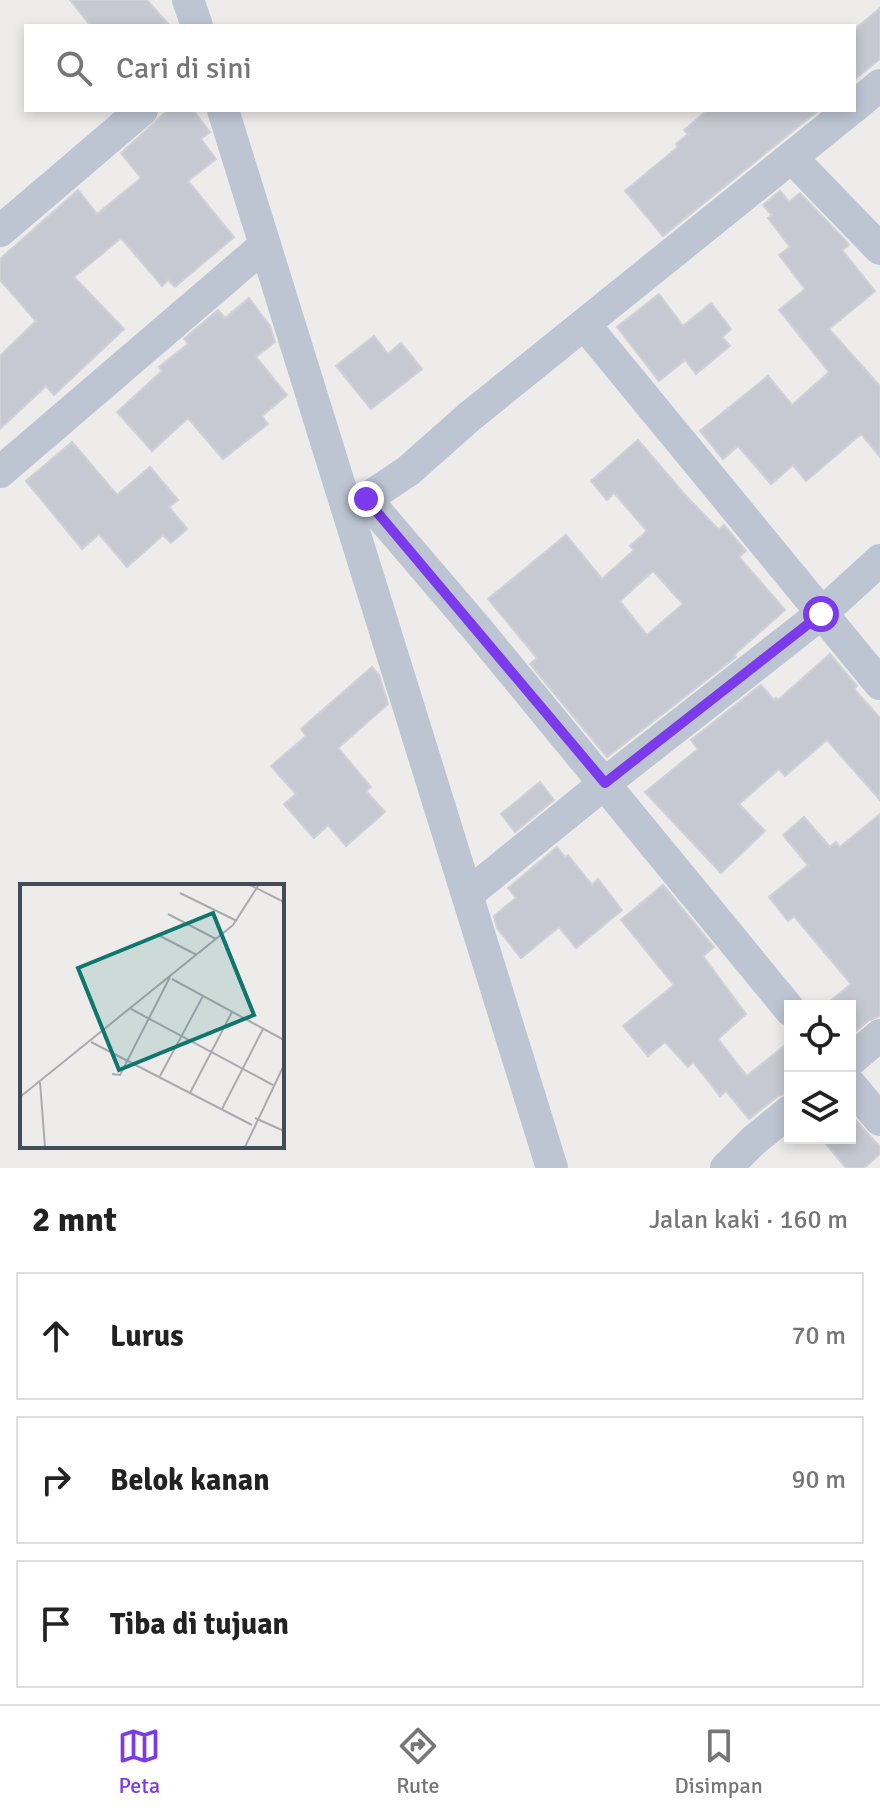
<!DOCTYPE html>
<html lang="id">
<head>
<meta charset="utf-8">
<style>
	:root { --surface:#fff; --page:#f2f2f2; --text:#222; --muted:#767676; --line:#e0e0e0; --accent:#7c3aed }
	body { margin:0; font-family:Signika,sans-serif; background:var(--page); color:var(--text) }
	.controls { position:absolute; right:24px; bottom:24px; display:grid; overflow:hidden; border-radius:0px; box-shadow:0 4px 12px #0003 }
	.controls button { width:72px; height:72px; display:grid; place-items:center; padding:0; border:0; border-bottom:2px solid var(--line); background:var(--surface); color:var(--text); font:40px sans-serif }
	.stop { position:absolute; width:24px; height:24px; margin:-18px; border:6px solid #7c3aed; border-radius:50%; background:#fff }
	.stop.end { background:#7c3aed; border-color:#fff; box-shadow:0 2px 8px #0008 }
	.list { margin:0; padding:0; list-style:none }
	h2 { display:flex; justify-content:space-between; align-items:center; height:104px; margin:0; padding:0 32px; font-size:34px }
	h2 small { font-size:26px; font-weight:400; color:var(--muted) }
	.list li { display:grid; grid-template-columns:52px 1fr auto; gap:24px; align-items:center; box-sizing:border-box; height:128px; margin:0 16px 16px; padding:0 16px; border:2px solid var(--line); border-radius:0px }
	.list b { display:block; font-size:30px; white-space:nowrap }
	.list em { font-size:26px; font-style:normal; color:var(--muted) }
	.icon { flex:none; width:44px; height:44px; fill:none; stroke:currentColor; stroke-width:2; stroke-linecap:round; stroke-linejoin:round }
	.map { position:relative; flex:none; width:880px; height:1168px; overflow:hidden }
	.search { position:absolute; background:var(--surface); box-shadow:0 4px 12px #0003; left:24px; right:24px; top:24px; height:88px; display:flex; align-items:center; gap:20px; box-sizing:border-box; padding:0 28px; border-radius:0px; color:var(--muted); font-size:30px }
	.sheet { height:536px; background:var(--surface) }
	nav { display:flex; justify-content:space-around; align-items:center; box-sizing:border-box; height:112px; border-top:2px solid var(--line); background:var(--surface); font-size:22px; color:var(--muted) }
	nav a { display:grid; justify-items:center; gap:4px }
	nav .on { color:var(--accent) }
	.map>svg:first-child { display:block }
</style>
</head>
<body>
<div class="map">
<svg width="880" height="1168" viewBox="0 0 880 1168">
	<rect width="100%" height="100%" fill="#eeebeb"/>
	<g fill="#c7c9d2" stroke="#cfd0d8" stroke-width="2" fill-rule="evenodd">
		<path d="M 70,0 L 147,0 L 170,26 L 91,26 Z"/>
		<path d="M 880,8 L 880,59 L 854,80 L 854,30 Z"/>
		<path d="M 168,110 L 193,110 L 210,132 L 201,139 L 216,159 L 188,181 L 234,237 L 175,287 L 168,280 L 162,286 L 121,238 L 74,277 L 124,329 L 54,395 L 46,386 L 0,429 L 0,356 L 36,321 L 0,280 L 0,259 L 78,190 L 97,214 L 141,178 L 121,153 Z"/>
		<path d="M 708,110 L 819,110 L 663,236 L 625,191 L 678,147 L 676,144 L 688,134 L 684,130 Z"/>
		<path d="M 780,191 L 789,202 L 800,193 L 846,241 L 849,245 L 842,250 L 875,291 L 829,329 L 880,386 L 880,457 L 861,434 L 806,481 L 793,465 L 771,484 L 738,446 L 723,459 L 700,431 L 768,376 L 792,405 L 829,372 L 779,310 L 805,289 L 779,255 L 790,247 L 768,218 L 772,215 L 763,205 Z"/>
		<path d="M 659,294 L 683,326 L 711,303 L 731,329 L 722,337 L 730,346 L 696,374 L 685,360 L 659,381 L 617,327 Z"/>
		<path d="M 249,298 L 270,326 L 275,342 L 256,357 L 287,395 L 262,416 L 268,424 L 223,459 L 188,418 L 152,451 L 117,412 L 162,371 L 159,367 L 188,344 L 184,339 L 218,310 L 225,318 Z"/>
		<path d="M 374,336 L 388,354 L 401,343 L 422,369 L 371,409 L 336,366 Z"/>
		<path d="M 638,440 L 686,496 L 719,530 L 724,525 L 746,551 L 739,557 L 785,610 L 734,655 L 736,657 L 607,757 L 530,664 L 537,658 L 488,599 L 566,535 L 602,579 L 634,550 L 630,546 L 647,531 L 614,493 L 607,500 L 591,481 ZM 653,571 L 683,604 L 647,635 L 620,601 Z"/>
		<path d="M 72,442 L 117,495 L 150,467 L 178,500 L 169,507 L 187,529 L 171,543 L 163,535 L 127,567 L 99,534 L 82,549 L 26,481 Z"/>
		<path d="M 830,654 L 857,686 L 854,689 L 880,718 L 880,800 L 827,740 L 785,776 L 779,769 L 739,804 L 765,831 L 721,873 L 645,792 L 698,749 L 691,740 L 761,685 L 774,700 L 776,698 L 778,700 Z"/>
		<path d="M 372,667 L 379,675 L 388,704 L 338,748 L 371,787 L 366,791 L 385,812 L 346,846 L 328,825 L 314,838 L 284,804 L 296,794 L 271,766 L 306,736 L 301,729 Z"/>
		<path d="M 540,782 L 554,800 L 515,832 L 501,814 Z"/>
		<path d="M 880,814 L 880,1016 L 868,1021 L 850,1036 L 850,1006 L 824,1006 L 851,984 L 794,916 L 788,921 L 769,897 L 808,865 L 783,835 L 804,817 L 830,847 L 836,842 L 840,847 Z"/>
		<path d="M 557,847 L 565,857 L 568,855 L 592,885 L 598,879 L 622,910 L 576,948 L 559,927 L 521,958 L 497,928 L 494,916 L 516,898 L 508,888 Z"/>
		<path d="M 663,885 L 714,947 L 703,956 L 746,1014 L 718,1039 L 747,1076 L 790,1041 L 790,1092 L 778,1096 L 749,1119 L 726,1091 L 720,1096 L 693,1062 L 688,1067 L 665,1042 L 648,1056 L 623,1026 L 674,985 L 621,920 Z"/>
		<path d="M 850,1114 L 880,1147 L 880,1154 L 864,1168 L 846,1168 L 821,1138 L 850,1138 Z"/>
	</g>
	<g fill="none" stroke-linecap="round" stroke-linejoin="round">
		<g stroke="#bdc5d2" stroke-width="32">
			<path d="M 188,0 L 197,26"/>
			<path d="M 854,107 L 880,85"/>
			<path d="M 223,110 L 552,1168"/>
			<path d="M 792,158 L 880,249"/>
			<path d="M 0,231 L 142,110"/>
			<path d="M 585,325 L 880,684"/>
			<path d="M 0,472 L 265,245"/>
			<path d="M 366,499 L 408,471 L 469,417 L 850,110"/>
			<path d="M 347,509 L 366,499 L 478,630 L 790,1010"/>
			<path d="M 468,894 L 605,783 L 821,614 L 880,560"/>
			<path d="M 850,1061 L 880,1035"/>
			<path d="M 850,1084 L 880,1120"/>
			<path d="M 726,1168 L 753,1141 L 790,1111"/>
		</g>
	</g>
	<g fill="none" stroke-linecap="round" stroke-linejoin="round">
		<path stroke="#7c3aed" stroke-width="10" d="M 366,499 L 605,783 L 821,614"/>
	</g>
	<g transform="translate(20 884)">
		<rect width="264" height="264" fill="#eeebeb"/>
		<path fill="none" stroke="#aaabb1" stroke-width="2" d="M 230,1 L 264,18M 160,9 L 217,37M 148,30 L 196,55M 138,51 L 177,71M 152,95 L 264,156M 111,125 L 253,201M 71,158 L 232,241M 92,190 L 100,191 L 150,93M 140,192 L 183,112M 20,198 L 25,263M 170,209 L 212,128M 0,213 L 213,41 L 238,2M 202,225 L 243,145M 235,234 L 264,247M 225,263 L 264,181"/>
		<path fill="#0f766e" fill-opacity="0.15" stroke="#0f766e" stroke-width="4" d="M 193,29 L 234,131 L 99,186 L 58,84 Z"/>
		<rect width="264" height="264" fill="none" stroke="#434b59" stroke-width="4"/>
	</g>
</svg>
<div class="controls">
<button><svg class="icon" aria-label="locate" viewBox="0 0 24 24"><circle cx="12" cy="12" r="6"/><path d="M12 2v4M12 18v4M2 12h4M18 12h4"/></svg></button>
<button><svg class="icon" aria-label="layers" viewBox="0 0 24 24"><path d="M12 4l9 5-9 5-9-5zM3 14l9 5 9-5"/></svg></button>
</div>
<div class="stop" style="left:821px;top:614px"></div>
<div class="stop end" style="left:366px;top:499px"></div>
<div class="search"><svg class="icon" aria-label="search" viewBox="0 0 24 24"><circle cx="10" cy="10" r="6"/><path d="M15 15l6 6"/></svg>Cari di sini</div>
</div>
<section class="sheet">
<h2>2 mnt<small>Jalan kaki · 160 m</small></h2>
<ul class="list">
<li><svg class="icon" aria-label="ahead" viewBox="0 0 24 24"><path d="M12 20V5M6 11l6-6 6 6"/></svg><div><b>Lurus</b></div><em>70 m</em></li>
<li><svg class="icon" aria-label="right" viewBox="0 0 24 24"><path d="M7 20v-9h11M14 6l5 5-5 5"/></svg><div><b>Belok kanan</b></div><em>90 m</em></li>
<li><svg class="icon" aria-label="arrive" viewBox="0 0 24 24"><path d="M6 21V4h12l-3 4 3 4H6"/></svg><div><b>Tiba di tujuan</b></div></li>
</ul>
</section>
<nav>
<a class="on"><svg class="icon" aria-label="map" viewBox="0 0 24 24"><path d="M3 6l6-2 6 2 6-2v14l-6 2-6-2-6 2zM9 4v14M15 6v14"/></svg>Peta</a>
<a><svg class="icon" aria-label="directions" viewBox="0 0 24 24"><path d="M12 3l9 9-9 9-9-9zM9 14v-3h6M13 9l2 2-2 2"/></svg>Rute</a>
<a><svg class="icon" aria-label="saved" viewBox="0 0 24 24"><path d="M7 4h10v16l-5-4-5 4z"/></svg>Disimpan</a>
</nav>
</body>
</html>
